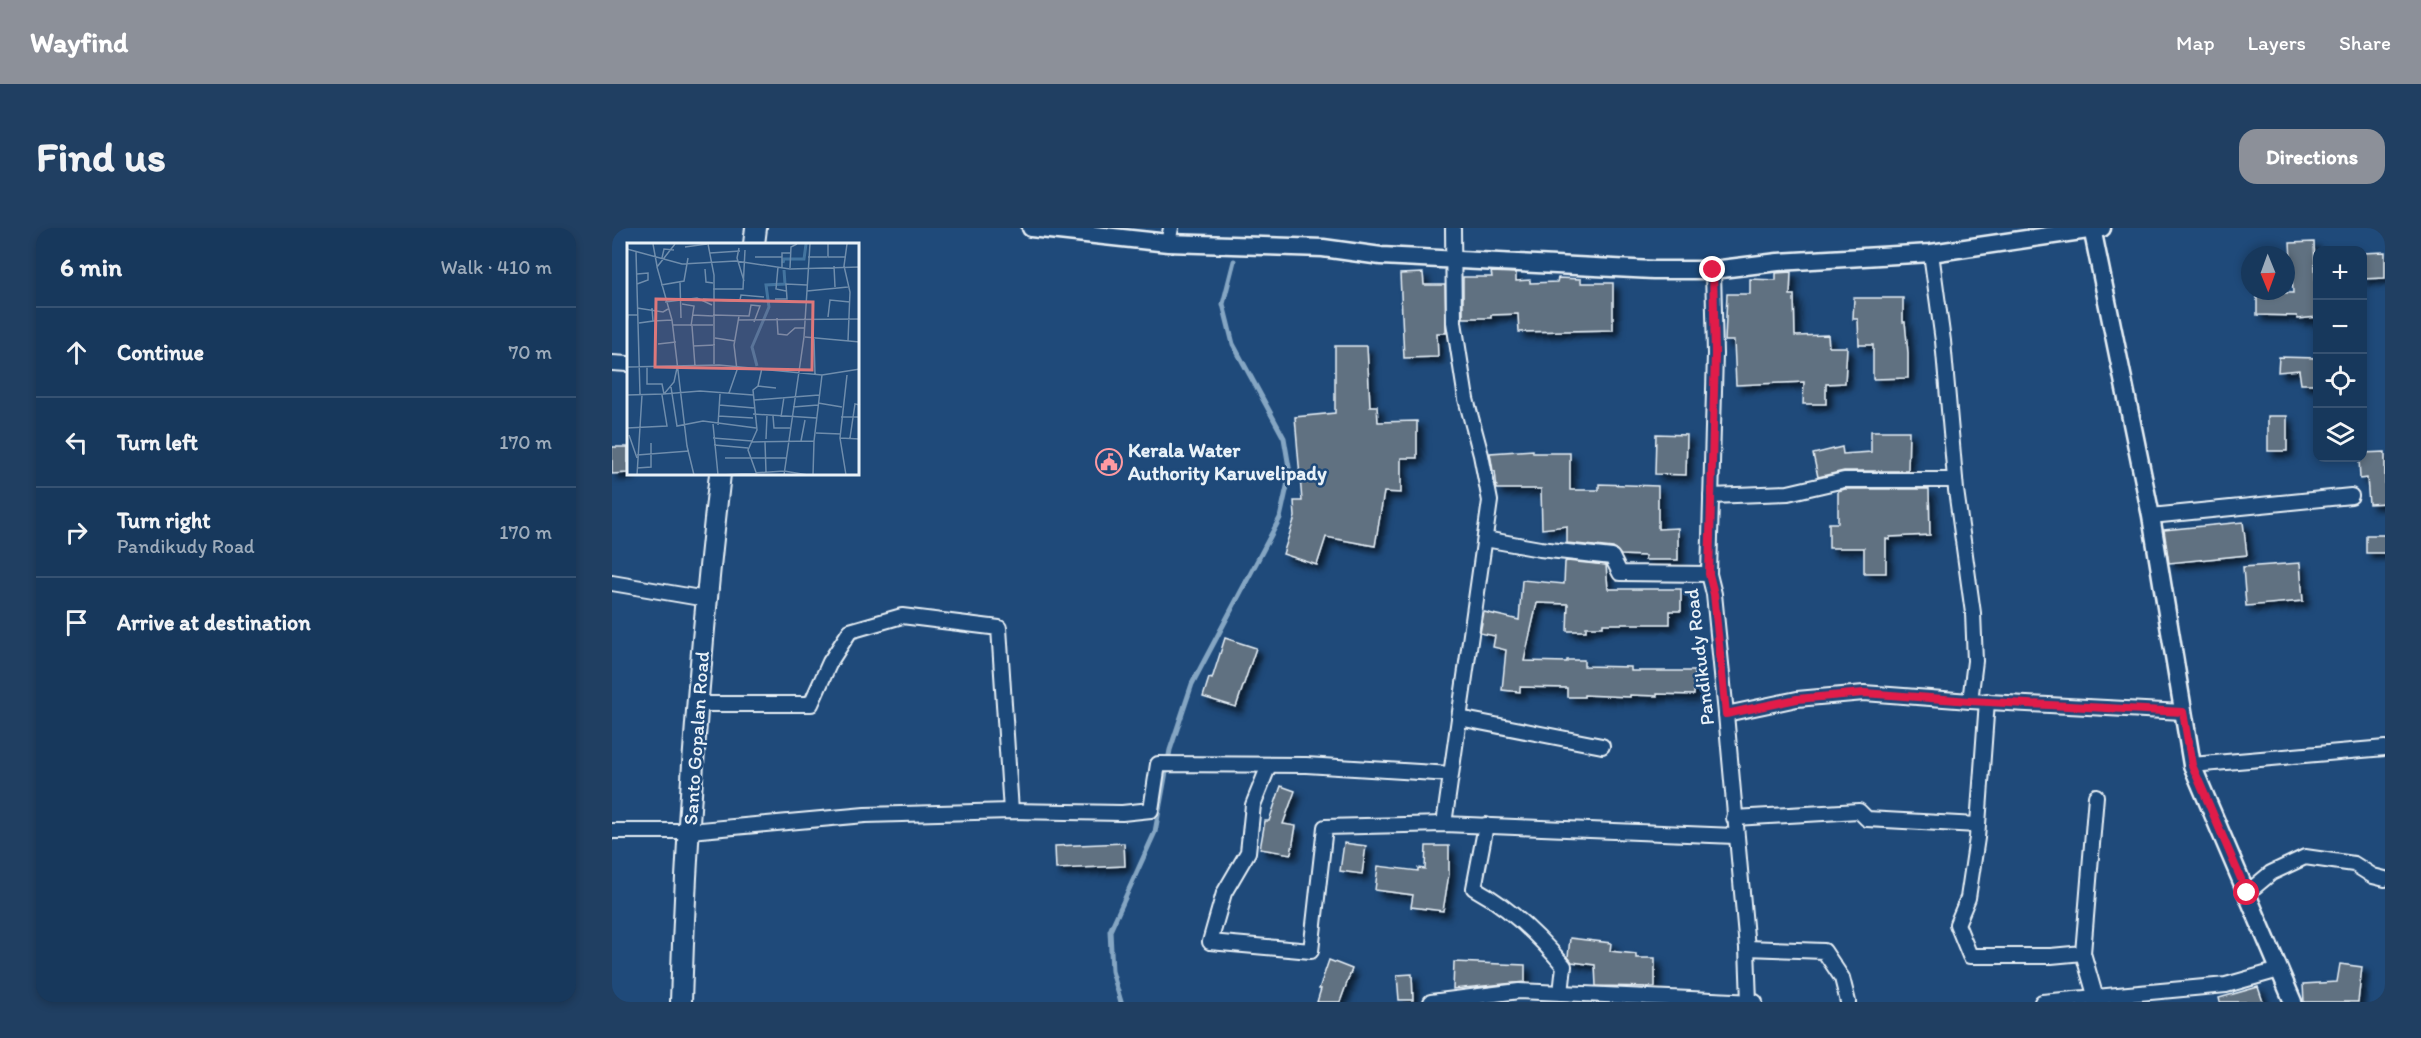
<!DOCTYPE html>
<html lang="en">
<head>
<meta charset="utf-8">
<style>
	:root { --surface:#17385c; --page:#203f62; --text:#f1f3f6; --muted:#9eacbb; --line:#365272; --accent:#8c9099 }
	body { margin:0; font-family:Itim,sans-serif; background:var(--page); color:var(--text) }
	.controls { position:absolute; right:18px; top:18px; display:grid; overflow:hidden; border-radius:12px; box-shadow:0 3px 9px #0003 }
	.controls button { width:54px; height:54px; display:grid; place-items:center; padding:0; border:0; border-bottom:2px solid var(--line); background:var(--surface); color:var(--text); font:30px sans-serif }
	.compass { position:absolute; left:1629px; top:18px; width:54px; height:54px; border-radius:50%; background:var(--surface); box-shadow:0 3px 9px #0003; rotate:179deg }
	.stop { position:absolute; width:18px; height:18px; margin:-14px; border:4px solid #e11d48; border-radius:50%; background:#fff }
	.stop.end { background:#e11d48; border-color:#fff; box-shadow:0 2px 6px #0008 }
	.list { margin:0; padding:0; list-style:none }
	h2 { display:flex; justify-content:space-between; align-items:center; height:78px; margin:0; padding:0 24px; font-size:26px }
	h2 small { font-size:20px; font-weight:400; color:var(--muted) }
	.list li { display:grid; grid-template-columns:39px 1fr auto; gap:18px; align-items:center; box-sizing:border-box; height:90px; padding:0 24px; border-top:2px solid var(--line) }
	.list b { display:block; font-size:22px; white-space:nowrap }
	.list p { margin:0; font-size:20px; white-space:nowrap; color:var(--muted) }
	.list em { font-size:20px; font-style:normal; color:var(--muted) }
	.icon { flex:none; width:33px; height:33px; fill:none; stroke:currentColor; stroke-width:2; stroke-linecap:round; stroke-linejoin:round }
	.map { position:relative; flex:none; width:1773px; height:774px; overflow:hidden; border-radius:18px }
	header { display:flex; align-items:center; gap:36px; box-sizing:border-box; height:84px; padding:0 30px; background:var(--accent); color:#fff }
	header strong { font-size:28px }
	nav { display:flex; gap:33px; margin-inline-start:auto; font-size:21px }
	.intro { display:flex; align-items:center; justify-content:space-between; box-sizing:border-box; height:144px; padding:0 36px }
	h1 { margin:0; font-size:42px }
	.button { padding:15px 27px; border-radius:18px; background:var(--accent); color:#fff; font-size:21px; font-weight:700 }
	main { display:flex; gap:36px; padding:0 36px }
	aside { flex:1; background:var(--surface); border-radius:18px; box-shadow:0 3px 9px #0003 }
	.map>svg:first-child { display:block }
</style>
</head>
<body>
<header>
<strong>Wayfind</strong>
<nav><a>Map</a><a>Layers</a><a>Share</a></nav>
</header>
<div class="intro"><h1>Find us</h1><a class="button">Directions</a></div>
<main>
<aside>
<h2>6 min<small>Walk · 410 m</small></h2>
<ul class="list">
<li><svg class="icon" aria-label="ahead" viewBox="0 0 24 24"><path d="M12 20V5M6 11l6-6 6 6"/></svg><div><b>Continue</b></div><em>70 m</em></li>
<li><svg class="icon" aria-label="left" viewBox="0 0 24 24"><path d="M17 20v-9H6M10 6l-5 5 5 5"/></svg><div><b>Turn left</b></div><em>170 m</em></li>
<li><svg class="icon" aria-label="right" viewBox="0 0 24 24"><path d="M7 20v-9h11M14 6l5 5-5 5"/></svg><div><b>Turn right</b><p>Pandikudy Road</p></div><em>170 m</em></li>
<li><svg class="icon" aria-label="arrive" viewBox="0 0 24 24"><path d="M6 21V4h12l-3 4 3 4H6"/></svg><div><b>Arrive at destination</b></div></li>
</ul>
</aside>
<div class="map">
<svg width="1773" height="774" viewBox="0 0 1773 774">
	<defs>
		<filter id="shadow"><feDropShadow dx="5.5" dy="5.5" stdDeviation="3" flood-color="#0009"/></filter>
	</defs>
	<rect width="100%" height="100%" fill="#1f4a7a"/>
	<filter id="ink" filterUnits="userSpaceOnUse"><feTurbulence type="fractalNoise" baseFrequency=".0167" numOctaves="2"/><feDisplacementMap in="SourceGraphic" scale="12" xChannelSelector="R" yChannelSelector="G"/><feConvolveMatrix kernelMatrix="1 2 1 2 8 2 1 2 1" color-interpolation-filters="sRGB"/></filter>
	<g filter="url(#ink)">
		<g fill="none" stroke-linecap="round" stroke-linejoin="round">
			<path stroke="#85a6c3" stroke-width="5" d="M 509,774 L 500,743 L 498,703 L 543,604 L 558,522 L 580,456 L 668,290 L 678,245 L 672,210 L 621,116 L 611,76 L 622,33"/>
		</g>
		<g fill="#617181" stroke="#e8f1f8" stroke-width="1.5" filter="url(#shadow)">
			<path d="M 1702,14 L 1705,89 L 1686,91 L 1685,88 L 1645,87 L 1645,64 L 1681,65 L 1678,15 Z"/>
			<path d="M 1773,24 L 1773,50 L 1750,51 L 1750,25 Z"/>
			<path d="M 879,44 L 904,45 L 904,53 L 918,52 L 918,55 L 945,54 L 946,50 L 969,51 L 969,55 L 1001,55 L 1001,102 L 907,104 L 906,86 L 879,87 L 879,90 L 851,90 L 851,49 L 880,49 Z"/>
			<path d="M 1179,44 L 1178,67 L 1182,67 L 1183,108 L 1216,107 L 1217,119 L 1235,119 L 1233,155 L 1214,156 L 1214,176 L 1191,176 L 1192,154 L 1124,157 L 1122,113 L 1113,113 L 1115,66 L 1138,66 L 1138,51 L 1164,52 L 1164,45 Z"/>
			<path d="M 811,45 L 812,57 L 833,57 L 834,105 L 825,105 L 826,129 L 792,130 L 788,46 Z"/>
			<path d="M 1242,70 L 1291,70 L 1291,94 L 1293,94 L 1296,125 L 1296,150 L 1261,151 L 1261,117 L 1247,117 L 1246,91 L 1241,91 Z"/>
			<path d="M 723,118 L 755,118 L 758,178 L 765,178 L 766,194 L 805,193 L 805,230 L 789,230 L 789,265 L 772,264 L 763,318 L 714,309 L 705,337 L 671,326 L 683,289 L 682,273 L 690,273 L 683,189 L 723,185 Z"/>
			<path d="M 1667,129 L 1706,130 L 1706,156 L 1689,156 L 1687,142 L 1666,144 Z"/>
			<rect x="1656" y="188" width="19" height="35"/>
			<path d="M 1259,203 L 1297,203 L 1296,243 L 1232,243 L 1206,249 L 1201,226 L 1230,219 L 1231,226 L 1259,224 Z"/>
			<path d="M 1044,206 L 1075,207 L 1074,247 L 1043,246 Z"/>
			<path d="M 0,219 L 16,219 L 16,245 L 0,246 Z"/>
			<path d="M 921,222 L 921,225 L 958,225 L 958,262 L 987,262 L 987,256 L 1046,258 L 1046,301 L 1066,300 L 1066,332 L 1033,332 L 1033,328 L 1009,327 L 1001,320 L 955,315 L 955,298 L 930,301 L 929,261 L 885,261 L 883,243 L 881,243 L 878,225 Z"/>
			<path d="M 1773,224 L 1773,275 L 1757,276 L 1755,250 L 1748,251 L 1747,230 L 1750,230 L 1750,225 Z"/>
			<path d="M 1233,261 L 1317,261 L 1318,307 L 1278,309 L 1278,312 L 1274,311 L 1274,345 L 1252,345 L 1252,320 L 1217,320 L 1217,295 L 1226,295 L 1226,263 Z"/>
			<path d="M 1631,294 L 1635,327 L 1557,335 L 1552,302 Z"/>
			<rect x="1754" y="307" width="19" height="18"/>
			<path d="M 955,333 L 994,337 L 996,361 L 1069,361 L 1069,383 L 1058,383 L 1058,396 L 991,396 L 991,399 L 974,399 L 974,403 L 955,403 L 956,376 L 925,375 L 912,433 L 955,434 L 955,432 L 972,432 L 972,438 L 1019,439 L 1019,443 L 1083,443 L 1082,467 L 1045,466 L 1045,468 L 1018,467 L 1018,469 L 972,467 L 972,469 L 955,469 L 955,460 L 908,459 L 908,464 L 890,462 L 894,422 L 881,419 L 883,408 L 868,405 L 872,384 L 907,392 L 910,352 L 952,356 L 953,334 Z"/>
			<path d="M 1688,335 L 1691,373 L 1634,378 L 1631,339 Z"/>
			<path d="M 613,410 L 644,420 L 624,479 L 591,469 L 597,450 L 600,451 Z"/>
			<path d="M 669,558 L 683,563 L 671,596 L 684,598 L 679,626 L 648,621 L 653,593 L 657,593 Z"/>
			<path d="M 512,615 L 513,638 L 444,641 L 443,618 Z"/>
			<path d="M 732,615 L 754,618 L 750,646 L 728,643 Z"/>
			<path d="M 814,618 L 837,618 L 837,646 L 831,683 L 799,679 L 801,667 L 763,662 L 766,638 L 806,643 L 806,640 L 813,641 Z"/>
			<path d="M 958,710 L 999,715 L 998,723 L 1024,726 L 1024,730 L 1043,730 L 1043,759 L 984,758 L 983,737 L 960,734 L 956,729 Z"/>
			<path d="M 717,732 L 740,741 L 728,774 L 705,774 L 709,761 L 707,761 Z"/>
			<path d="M 842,734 L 913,737 L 913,754 L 841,761 Z"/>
			<path d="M 1728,736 L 1750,739 L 1746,774 L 1692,774 L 1691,756 L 1725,754 Z"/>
			<path d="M 800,746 L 801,772 L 787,772 L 785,747 Z"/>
			<path d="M 1646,759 L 1651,774 L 1608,774 L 1607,770 Z"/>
		</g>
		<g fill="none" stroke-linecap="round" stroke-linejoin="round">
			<defs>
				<g id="minor">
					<path d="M 556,15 L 559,0"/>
					<path d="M 1319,25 L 1331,113 L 1344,262 L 1361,385 L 1363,433 L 1358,473"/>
					<path d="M 1101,42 L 1103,126 L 1097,346 L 1102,366 L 1114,486 L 1135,720 L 1137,774"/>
					<path d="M 0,135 L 16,136"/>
					<path d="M 1099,268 L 1176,265 L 1232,252 L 1343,252"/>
					<path d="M 1539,288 L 1739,268"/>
					<path d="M 873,311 L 928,321 L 1000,329 L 1008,345 L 1097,346"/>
					<path d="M 0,355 L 94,371"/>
					<path d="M 1375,473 L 1365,610 L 1356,670 L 1345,696 L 1358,728 L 1439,728 L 1471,725"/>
					<path d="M 87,476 L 199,476 L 218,434 L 238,403 L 290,388 L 387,400 L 399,583"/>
					<path d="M 1114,486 L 1185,471 L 1252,465 L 1358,473 L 1571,484"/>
					<path d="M 847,490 L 990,518"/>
					<path d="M 657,537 L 641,577 L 636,624 L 612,665 L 598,714 L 699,723 L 713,599 L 832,596 L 1123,608"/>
					<path d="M 1580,537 L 1773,520"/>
					<path d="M 1484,568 L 1471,725 L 1485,774"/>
					<path d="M 1122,590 L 1247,583 L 1255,591 L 1365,597"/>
					<path d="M 832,596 L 878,273 L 869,227 L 854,171 L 842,94 L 841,0"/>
					<path d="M 874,597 L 862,660 C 897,679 926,707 952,738 L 949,765"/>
					<path d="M 0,603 L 78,603 L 253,587 L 399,583 L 510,585 L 539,582 L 546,536 L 694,537 L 839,546"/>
					<path d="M 1635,665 L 1659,645 L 1693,629 L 1742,636 L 1761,648 L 1773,651"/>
					<path d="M 1135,720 L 1212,723 L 1230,750 L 1236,774"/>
					<path d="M 819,774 L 907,763 L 1143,774"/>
					<path d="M 1430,774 L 1614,757 L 1667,742"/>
				</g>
				<g id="tertiary">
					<path d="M 419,0 L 556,15 L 711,20 L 769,28 L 1041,42 L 1101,42 L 1166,34 L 1319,25 L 1490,0"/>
					<path d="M 1480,0 L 1539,288 L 1580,537 L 1681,774"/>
				</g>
				<g id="secondary">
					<path d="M 142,16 L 144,0"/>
					<path d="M 69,774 C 74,598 88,421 108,246"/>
				</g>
			</defs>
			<use href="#minor" stroke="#e8f1f8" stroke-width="18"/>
			<use href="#tertiary" stroke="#e8f1f8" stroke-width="21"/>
			<use href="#secondary" stroke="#e8f1f8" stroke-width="24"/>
			<use href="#minor" stroke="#1f4a7a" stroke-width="14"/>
			<use href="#tertiary" stroke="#1f4a7a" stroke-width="16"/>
			<use href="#secondary" stroke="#1f4a7a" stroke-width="20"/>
		</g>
	</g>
	<g fill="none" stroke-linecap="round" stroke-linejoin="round" filter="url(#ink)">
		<path stroke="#e11d48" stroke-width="8" d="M 1101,42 L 1103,126 L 1097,346 L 1102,366 L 1114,486 L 1185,471 L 1252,465 L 1358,473 L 1571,484 L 1580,537 L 1635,665"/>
	</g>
	<defs>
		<symbol id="civic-ring" viewBox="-11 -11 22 22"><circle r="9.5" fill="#1f4a7a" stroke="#ff9aa2" stroke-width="1.5"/><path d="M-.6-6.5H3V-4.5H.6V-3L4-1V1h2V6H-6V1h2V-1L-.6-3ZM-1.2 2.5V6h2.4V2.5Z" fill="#ff9aa2"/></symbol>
	</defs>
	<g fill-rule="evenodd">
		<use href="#civic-ring" x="482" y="219" width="30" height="30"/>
	</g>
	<g text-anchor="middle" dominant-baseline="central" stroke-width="5" stroke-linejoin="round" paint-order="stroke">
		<g font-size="20" font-weight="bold" fill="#e8f1f8" stroke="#1f4a7a" text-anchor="start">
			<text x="516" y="222">Kerala Water<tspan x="516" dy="23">Authority Karuvelipady</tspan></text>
		</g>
		<g font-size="20" fill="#e8f1f8" stroke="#1f4a7a">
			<text transform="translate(1087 429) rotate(-97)">Pandikudy Road</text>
			<text transform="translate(84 510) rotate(-86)">Santo Gopalan Road</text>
		</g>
	</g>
	<g transform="translate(15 15)">
		<rect width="232" height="232" fill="#1f4a7a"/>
		<path fill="none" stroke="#43749f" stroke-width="3" d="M 156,20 L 157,16 L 177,16 L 179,1M 130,123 L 125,104 L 142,64 L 139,42 L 158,41 L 157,27"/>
		<path fill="none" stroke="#6f8dac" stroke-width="1.5" d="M 26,1 L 30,23M 48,1 L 30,24 L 45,77 L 60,203 L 67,232M 81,1 L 87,32 L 87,121M 201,1 L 201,14 L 219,14M 220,1 L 217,23 L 223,49 L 221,98M 58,4 L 80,1M 112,5 L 110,15 L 117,38M 0,6 L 55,21 L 109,18 L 163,26 L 233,24M 9,9 L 13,151M 83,10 L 113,8M 128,14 L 155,14M 181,14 L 200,14M 35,15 L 37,6 L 47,7M 207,23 L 208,44M 151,24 L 149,46 L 159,48M 155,25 L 155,10 L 164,10M 163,25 L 164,4 L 170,1M 78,26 L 79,39 L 86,40M 53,39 L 54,75M 10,41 L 21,37 L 21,30 L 10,31M 34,42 L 57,38 L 61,15M 86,46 L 116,46 L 118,7M 180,48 L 221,44M 76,56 L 105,58 L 113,57 L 114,52 L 137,54M 148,56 L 160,56 L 159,41 L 180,42M 38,59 L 70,55 L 85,62M 55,61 L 67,63 L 64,83M 10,65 L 36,69 L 41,66M 65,72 L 86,73M 86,72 L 122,73 L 124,62 L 133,63 L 127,79M 201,74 L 203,57 L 223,59M 150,75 L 151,91 L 160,92 L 168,85 L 177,85M 111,77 L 233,76M 26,78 L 45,77M 0,80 L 1,72 L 11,72M 12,80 L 26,78 L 25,65M 46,82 L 86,82M 65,83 L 68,123M 178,94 L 233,99M 88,95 L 108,98M 187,96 L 188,132M 31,101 L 49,99M 66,103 L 88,102M 0,124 L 92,122 L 195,132 L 233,126M 20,124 L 20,141 L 35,141 L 37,151 L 73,148 L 126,152M 131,143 L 149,145M 44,144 L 50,183 L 76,178 L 129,185M 102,150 L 110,127 L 107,102 L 112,73M 0,152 L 37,151 L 47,139 L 50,125M 127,157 L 192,152M 191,160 L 215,164M 92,162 L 127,165M 166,164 L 191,162M 126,171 L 190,175M 91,173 L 126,175M 146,173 L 147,185 L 163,185M 154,174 L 157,154M 214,174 L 233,174M 86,181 L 91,232M 91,182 L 93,151M 0,185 L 40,183 L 35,152M 189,190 L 214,191M 2,192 L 10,215M 86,195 L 125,198M 213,195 L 233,196M 223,195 L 228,161 L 233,162M 139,196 L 140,172M 174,198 L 178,177M 124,199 L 187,198 L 195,132M 138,199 L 139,229M 87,202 L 121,205M 10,212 L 62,208M 98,215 L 159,215M 10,225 L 24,224 L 24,200M 10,232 L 15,152M 95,232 L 157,228 L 181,232M 130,232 L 121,207 L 130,187 L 126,147 L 131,143 L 135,125M 157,232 L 177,94 L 183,1M 186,232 L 187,198M 219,232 L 213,195 L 220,132"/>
		<path fill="#dd787b" fill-opacity="0.15" stroke="#dd787b" stroke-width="3" d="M 29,56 L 186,59 L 185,127 L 28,124 Z"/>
		<rect width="232" height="232" fill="none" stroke="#e8f1f8" stroke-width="3"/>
	</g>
</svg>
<div class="controls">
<button>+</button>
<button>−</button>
<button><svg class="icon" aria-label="locate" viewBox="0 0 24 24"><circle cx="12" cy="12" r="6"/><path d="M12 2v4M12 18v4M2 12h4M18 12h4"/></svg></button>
<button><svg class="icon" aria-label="layers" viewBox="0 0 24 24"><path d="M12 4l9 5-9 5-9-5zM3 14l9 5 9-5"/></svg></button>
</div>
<svg class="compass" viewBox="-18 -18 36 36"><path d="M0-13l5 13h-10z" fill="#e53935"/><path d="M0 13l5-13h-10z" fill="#9eacbb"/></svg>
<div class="stop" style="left:1635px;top:665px"></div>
<div class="stop end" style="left:1101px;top:42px"></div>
</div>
</main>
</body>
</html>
